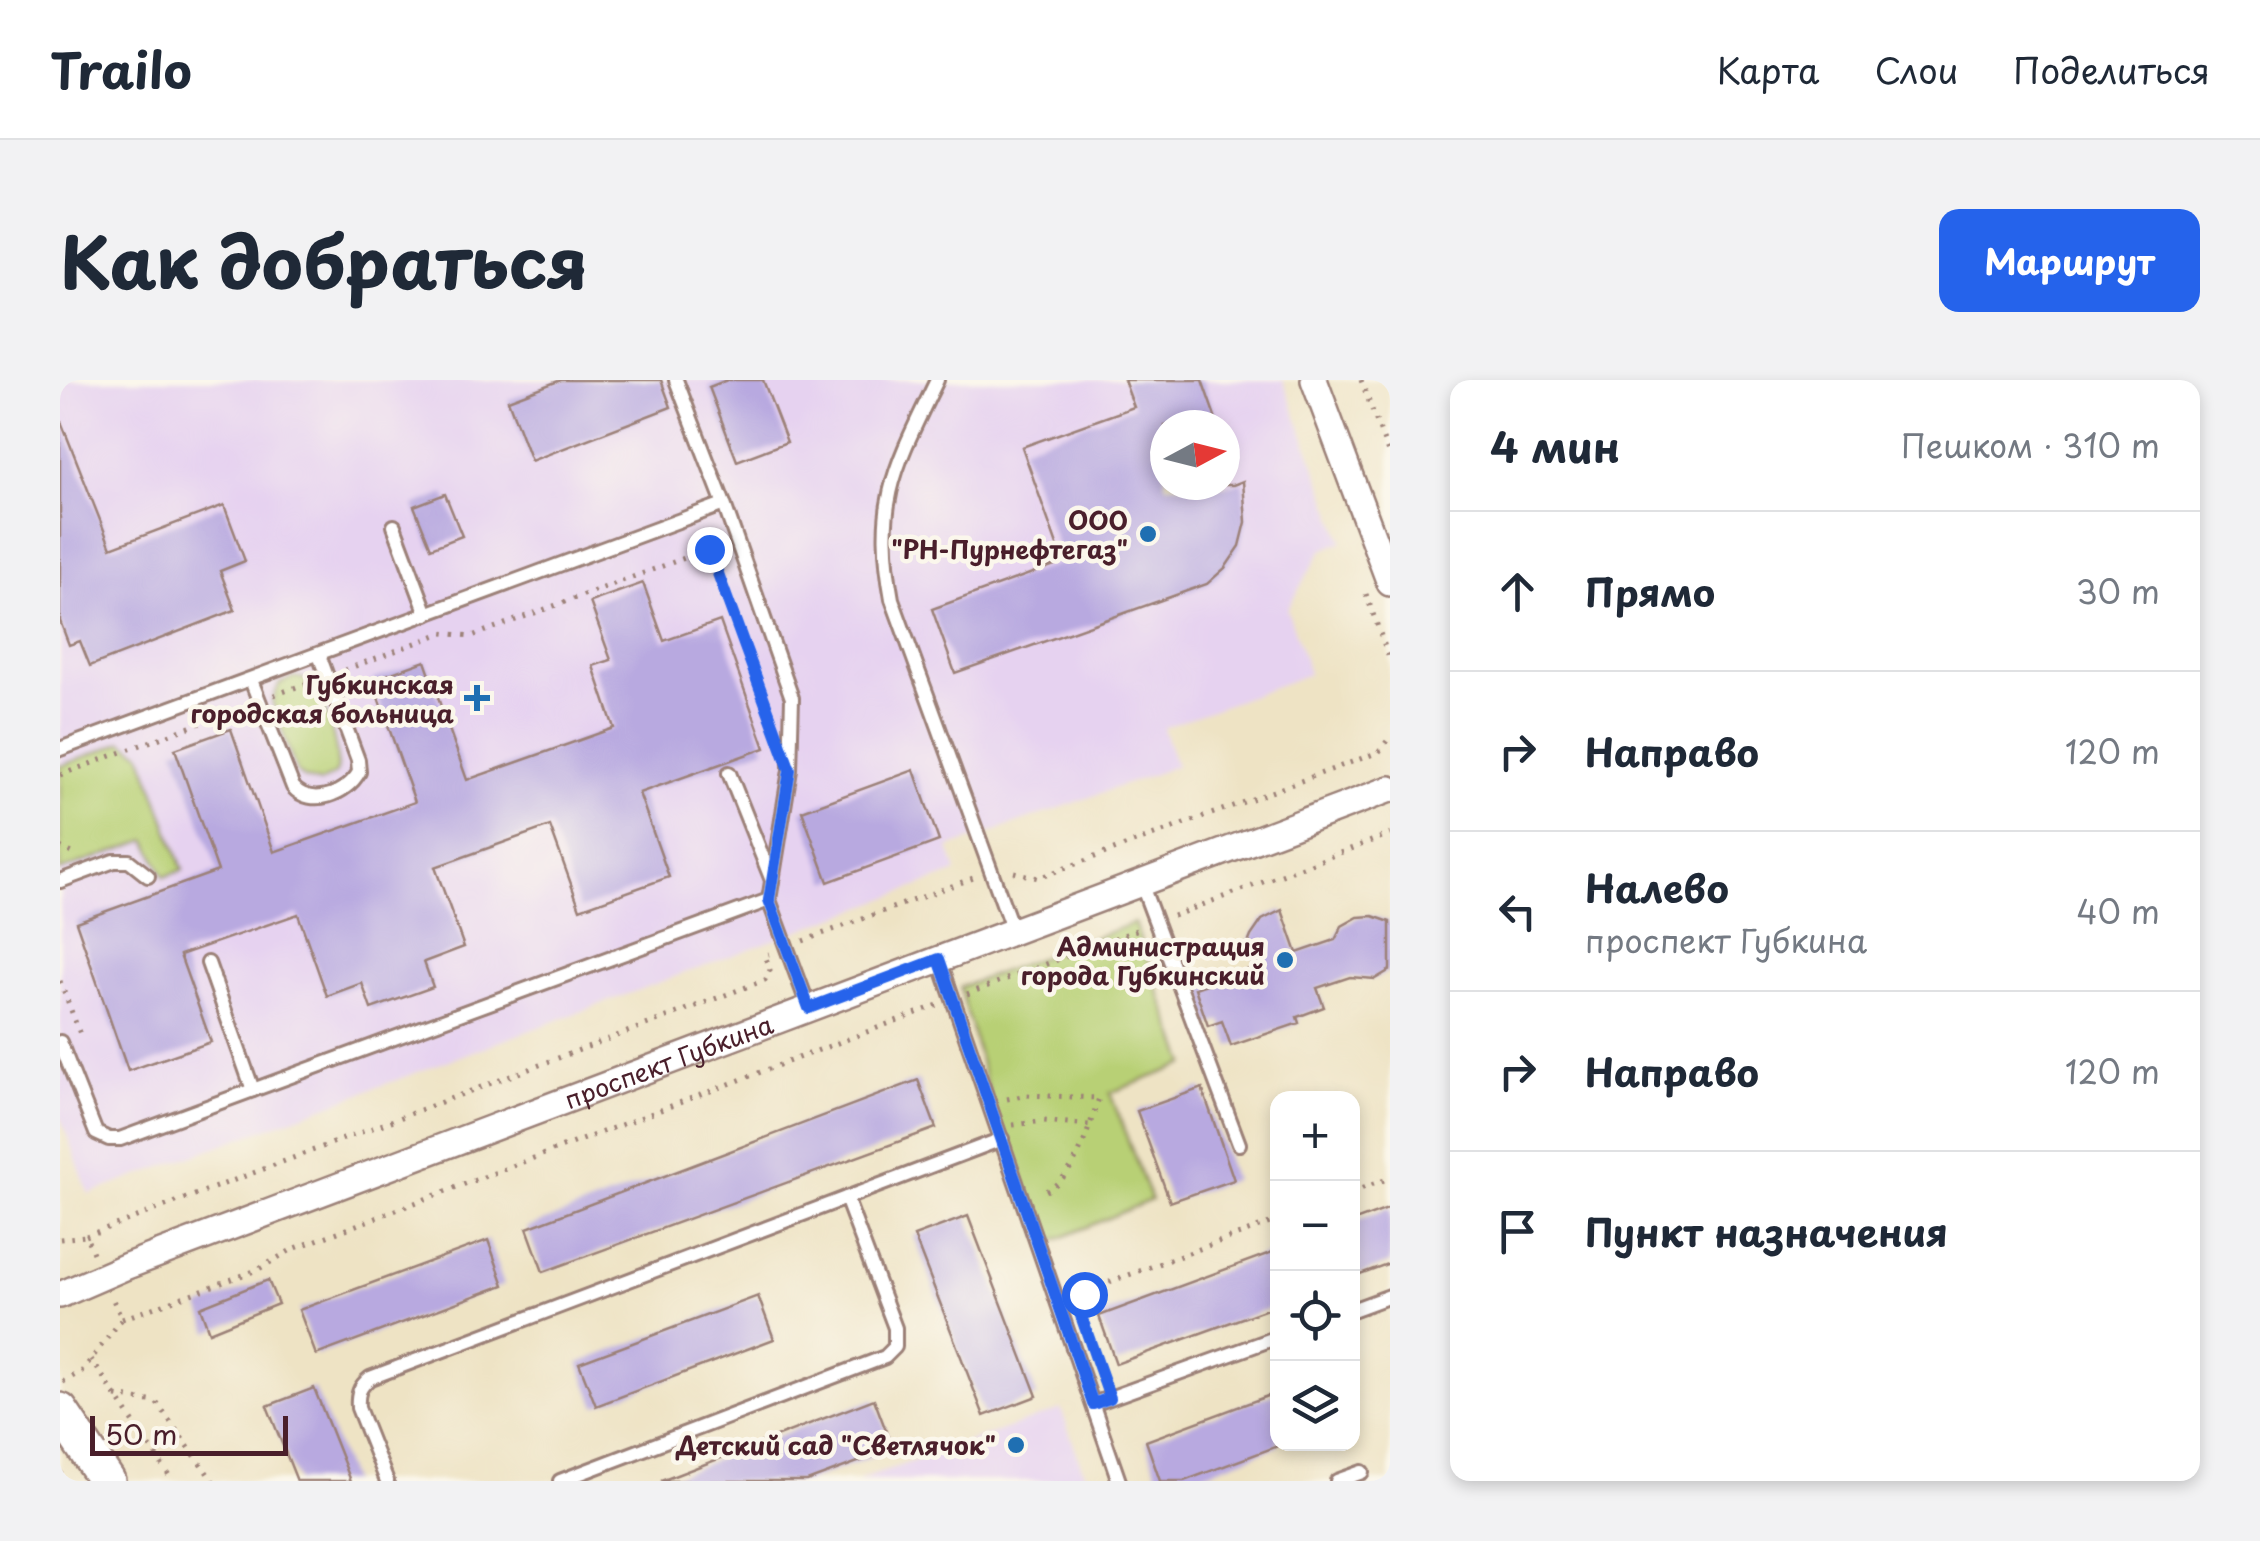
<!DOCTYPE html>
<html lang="ru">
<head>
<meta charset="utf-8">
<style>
	:root { --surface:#fff; --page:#f2f2f3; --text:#1f2937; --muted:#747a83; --line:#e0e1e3; --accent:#2563eb }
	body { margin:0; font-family:"Playpen Sans",sans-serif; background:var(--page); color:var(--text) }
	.controls { position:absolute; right:30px; bottom:30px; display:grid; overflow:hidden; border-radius:20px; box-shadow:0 5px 15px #0003 }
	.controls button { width:90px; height:90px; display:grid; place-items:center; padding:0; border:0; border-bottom:2px solid var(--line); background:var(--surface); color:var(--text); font:50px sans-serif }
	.compass { position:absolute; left:1090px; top:30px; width:90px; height:90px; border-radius:50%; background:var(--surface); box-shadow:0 5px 15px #0003; rotate:83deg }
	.scale { position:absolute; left:30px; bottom:25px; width:198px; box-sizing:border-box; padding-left:10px; border:5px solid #4a1f2b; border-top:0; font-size:28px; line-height:35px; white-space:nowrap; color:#4a1f2b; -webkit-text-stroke:8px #fbf7ec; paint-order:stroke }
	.stop { position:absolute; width:30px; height:30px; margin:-22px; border:8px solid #2563eb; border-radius:50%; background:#fff }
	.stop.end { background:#2563eb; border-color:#fff; box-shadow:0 2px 10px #0008 }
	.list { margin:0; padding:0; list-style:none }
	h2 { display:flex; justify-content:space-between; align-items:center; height:130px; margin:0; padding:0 40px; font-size:42px }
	h2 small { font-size:32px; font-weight:400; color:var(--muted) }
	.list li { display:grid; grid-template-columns:65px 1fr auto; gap:30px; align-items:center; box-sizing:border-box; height:160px; padding:0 40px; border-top:2px solid var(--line) }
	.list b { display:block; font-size:38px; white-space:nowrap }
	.list p { margin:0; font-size:32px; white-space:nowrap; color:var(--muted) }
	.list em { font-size:32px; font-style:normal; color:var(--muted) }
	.icon { flex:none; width:55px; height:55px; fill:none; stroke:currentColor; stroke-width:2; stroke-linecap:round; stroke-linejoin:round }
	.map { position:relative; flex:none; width:1330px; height:1101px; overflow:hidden; border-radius:20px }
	header { display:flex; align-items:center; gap:60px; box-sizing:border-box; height:140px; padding:0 50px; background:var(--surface); border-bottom:2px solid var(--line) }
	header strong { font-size:48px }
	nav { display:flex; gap:55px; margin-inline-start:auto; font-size:35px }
	.intro { display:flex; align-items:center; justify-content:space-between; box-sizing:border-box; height:240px; padding:0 60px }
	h1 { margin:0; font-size:70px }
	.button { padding:25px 45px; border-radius:20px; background:var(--accent); color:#fff; font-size:35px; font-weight:700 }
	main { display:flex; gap:60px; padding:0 60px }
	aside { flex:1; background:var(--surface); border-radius:20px; box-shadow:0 5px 15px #0003 }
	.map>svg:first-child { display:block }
</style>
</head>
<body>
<header>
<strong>Trailo</strong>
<nav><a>Карта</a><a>Слои</a><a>Поделиться</a></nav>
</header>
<div class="intro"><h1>Как добраться</h1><a class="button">Маршрут</a></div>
<main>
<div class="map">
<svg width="1330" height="1101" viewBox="0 0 1330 1101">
	<rect width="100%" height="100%" fill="#fbf7ec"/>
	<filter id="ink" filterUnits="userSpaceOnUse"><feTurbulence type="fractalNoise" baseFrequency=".01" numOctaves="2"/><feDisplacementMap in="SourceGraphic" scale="20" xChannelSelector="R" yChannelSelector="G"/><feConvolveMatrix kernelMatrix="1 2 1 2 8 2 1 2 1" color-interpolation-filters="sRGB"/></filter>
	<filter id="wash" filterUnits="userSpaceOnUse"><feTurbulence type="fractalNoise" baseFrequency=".0048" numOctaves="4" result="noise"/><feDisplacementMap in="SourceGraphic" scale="40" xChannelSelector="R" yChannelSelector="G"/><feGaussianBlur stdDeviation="2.25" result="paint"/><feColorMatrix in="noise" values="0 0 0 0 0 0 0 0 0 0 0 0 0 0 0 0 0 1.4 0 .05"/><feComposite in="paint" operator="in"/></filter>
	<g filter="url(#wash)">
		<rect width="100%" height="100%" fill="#eee3c4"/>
		<g fill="#e6d2f0" fill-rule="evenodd">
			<path d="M 0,0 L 1223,0 L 1283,161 L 1262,170 L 1227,229 L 1249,294 L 1103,348 L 1116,386 L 889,468 L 897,492 L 29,814 L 0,736 ZM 1105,45 L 1165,45 L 1165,105 L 1105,105 Z"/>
			<path d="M 1001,1029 L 1027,1101 L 797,1101 Z"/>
		</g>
		<g fill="#b8d075" stroke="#817850" stroke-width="2.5">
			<path d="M 234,297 C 243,298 250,300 255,308 C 265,325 283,377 275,394 L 260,403 L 243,398 L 236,391 L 212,322 L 219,304 Z"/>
			<path d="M 63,362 L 81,373 L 123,490 L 104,497 L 87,460 L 0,491 L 0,386 Z"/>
			<path d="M 1074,543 L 1126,684 L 1050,713 L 1091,820 L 984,865 L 951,761 L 938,747 L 900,607 Z"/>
		</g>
		<g id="blocks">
			<g fill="#b8a9e0">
				<path d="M 501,0 L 601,0 L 611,27 L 471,81 L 448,20 Z"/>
				<path d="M 667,0 L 703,0 L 727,62 L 677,81 L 649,7 Z"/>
				<path d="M 1064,0 L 1142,0 L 1158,45 L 1105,45 L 1105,105 L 1173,105 L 1183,101 L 1186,142 L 1180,166 L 1165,188 L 1147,204 L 895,293 L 872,229 L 1003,182 L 962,67 L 1074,27 Z"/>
				<path d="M 0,39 L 51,168 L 164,125 L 185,181 L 160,191 L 175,230 L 30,286 L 20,261 L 9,265 L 0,241 Z"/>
				<path d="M 385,114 L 402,156 L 371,168 L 354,126 Z"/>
				<path d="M 583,203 L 604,261 L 660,241 L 705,368 L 579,413 L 609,497 L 520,529 L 490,446 L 375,487 L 404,567 L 364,582 L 373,607 L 311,629 L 302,603 L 267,616 L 238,534 L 120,575 L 151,662 L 68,691 L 16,542 L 158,491 L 115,369 L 171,349 L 214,472 L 355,422 L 312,300 L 365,281 L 407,400 L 554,348 L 533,286 L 551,280 L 530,222 Z"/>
				<path d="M 854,390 L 879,461 L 768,502 L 742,431 Z"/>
				<path d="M 1222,530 L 1237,573 L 1275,560 L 1282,546 L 1298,537 L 1313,536 L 1330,542 L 1330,590 L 1315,599 L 1290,597 L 1257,608 L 1264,627 L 1237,637 L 1239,643 L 1171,666 L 1162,641 L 1148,646 L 1135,608 L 1198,586 L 1189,561 L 1191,556 L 1202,540 Z"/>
				<path d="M 858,700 L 876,748 L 483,892 L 467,848 Z"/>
				<path d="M 1142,708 L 1174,800 L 1110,822 L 1077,731 Z"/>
				<path d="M 1330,828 L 1330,883 L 1292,897 L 1292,842 Z"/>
				<path d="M 908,836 L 977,1016 L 924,1036 L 854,856 Z"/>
				<path d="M 428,860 L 444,905 L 256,975 L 239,930 Z"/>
				<path d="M 1218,870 L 1218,925 L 1056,984 L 1039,936 Z"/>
				<path d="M 208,900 L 218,924 L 149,952 L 140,927 Z"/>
				<path d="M 698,916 L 714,959 L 536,1026 L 519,983 Z"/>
				<path d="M 254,1008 L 291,1101 L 237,1101 L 207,1026 Z"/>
				<path d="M 1218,1012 L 1218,1066 L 1124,1101 L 1100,1101 L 1086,1061 Z"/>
				<path d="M 814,1019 L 833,1069 L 747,1101 L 601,1101 Z"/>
			</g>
		</g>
	</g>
	<g filter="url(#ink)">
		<use href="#blocks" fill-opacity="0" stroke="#9c8178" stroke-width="2.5"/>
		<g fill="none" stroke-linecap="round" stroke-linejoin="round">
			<defs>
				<g id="service">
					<path d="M 616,0 L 664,124 L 732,318 L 730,390 L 709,520 L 749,628"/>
					<path d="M 877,0 C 835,87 814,120 832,219 L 953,551"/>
					<path d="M 334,146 L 367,234"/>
					<path d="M 191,300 L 233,407 C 251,428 287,414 299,392 L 298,380 L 259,275"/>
					<path d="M 0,369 L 664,124"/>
					<path d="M 669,393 L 711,498"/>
					<path d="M 0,501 L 54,481 L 69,481 L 88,496"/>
					<path d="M 1081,503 L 1179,764"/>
					<path d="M 879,579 L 1059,1101"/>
					<path d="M 148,583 L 193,710"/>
					<path d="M 0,662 L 36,753 L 49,759 L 60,759 L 709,520"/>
					<path d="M 1292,930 L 1330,916"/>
					<path d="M 1033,1024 L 1218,957"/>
					<path d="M 327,1101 L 298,1028 C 297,1014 299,1007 310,998 L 942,759"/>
					<path d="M 500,1101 L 825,977 L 835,967 L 835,948 L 786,818"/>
					<path d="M 1277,1101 L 1302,1092"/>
				</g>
				<g id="minor">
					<path d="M 1254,0 L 1330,203"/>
					<path id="s1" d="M 0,915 L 67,886 L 1330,409"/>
				</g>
				<path id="secondary" d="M 0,1031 L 47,1101"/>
			</defs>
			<use href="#service" stroke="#9c8178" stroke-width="18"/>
			<use href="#minor" stroke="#9c8178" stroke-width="30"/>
			<use href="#secondary" stroke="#9c8178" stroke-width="40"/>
			<g stroke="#9c8178" stroke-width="5" stroke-dasharray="2.5 8" stroke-linecap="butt">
				<path d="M 1301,0 L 1330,78"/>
				<path d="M 1306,214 L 1330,281"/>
				<path d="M 285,290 L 382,253 L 412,256 L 649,169 L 712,340"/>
				<path d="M 214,315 L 251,302"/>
				<path d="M 0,395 L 181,328"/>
				<path d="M 0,467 L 16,475"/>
				<path d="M 954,492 L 978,498 L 1319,372 L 1330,357"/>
				<path d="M 1113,536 L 1330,454"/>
				<path d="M 743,561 L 916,497"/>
				<path d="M 0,601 L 20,654"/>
				<path d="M 907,614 L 1079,549"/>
				<path d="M 947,719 L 967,715 L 1039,718 C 1027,751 1017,799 981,813"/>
				<path d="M 953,745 L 984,741 L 1030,745"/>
				<path d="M 1292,812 L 1330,798"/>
				<path d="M 26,856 L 705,600 L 710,590 L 705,575 L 709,574"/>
				<path d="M 0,859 L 26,856 L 33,873"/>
				<path d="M 1019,927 L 1028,910 L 1218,840"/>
				<path d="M 62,939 L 197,890 L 233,869 L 878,625"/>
				<path d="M 31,979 L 113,1101"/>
				<path d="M 3,1002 L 22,991 L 62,939 L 53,920"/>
				<path d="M 56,1016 L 96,1022 L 153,1101"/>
				<path d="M 0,1092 L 6,1101"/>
			</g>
			<use href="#service" stroke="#fff" stroke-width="12"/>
			<use href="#minor" stroke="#fff" stroke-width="25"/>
			<use href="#secondary" stroke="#fff" stroke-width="35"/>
		</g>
	</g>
	<g fill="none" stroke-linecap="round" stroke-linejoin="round" filter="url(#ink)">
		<path stroke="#2563eb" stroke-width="12" d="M 649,169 L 730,390 L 709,520 L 749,628 L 879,579 L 1033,1024 L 1050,1018 L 1020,933 L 1024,914"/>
	</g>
	<g fill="#1f6fb2" stroke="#fbf7ec" stroke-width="4">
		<circle cx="1088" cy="154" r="10"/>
		<path d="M412 303h10v10h10v10h-10v10h-10v-10h-10v-10h10z"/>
		<circle cx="1225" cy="580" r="10"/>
		<circle cx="956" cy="1065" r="10"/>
	</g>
	<g text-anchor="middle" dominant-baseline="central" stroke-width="9" stroke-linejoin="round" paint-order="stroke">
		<g font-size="25" font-weight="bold" fill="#4a1f2b" stroke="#fbf7ec" text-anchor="end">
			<text x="1068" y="140">ООО<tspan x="1068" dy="29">"РН-Пурнефтегаз"</tspan></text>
			<text x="394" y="304">Губкинская<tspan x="394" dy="29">городская больница</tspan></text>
			<text x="1205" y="566">Администрация<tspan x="1205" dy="29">города Губкинский</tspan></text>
			<text x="936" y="1065">Детский сад "Светлячок"</text>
		</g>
		<g font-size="25" fill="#4a1f2b" stroke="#fbf7ec">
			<text stroke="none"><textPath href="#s1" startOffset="652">проспект Губкина</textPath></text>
		</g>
	</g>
</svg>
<div class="controls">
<button>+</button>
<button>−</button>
<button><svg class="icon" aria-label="locate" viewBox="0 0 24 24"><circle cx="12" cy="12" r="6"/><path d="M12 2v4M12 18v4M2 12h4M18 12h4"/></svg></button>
<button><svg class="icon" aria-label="layers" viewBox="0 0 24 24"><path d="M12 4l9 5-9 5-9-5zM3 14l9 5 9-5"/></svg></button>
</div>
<svg class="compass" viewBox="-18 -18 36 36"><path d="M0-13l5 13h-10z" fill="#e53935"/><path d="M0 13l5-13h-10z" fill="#747a83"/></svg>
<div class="scale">50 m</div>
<div class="stop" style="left:1024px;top:914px"></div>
<div class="stop end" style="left:649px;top:169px"></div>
</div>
<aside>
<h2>4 мин<small>Пешком · 310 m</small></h2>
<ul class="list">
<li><svg class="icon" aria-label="ahead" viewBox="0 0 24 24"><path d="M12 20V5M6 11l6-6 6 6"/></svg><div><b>Прямо</b></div><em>30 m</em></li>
<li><svg class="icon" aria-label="right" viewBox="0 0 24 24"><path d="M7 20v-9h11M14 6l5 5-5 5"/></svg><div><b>Направо</b></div><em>120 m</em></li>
<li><svg class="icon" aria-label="left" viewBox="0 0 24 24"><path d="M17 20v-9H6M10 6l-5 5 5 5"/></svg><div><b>Налево</b><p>проспект Губкина</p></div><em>40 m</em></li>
<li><svg class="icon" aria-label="right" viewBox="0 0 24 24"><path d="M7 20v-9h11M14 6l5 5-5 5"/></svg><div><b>Направо</b></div><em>120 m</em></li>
<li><svg class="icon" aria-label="arrive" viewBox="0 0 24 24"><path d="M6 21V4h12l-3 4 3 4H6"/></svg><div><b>Пункт назначения</b></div></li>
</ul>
</aside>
</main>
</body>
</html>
